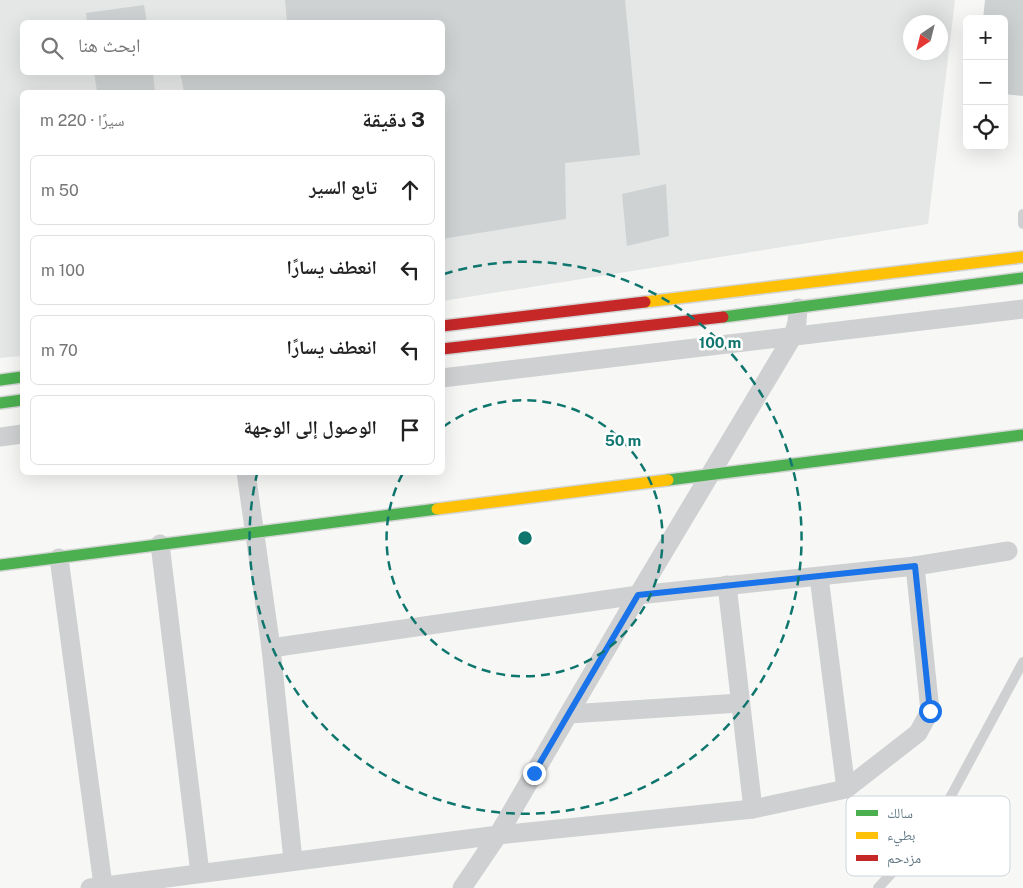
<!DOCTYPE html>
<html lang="ar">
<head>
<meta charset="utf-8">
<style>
	:root { --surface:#fff; --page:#f2f2f2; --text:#222; --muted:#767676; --line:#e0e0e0 }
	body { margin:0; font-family:"Public Sans","Noto Naskh Arabic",sans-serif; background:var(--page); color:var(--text); direction:rtl }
	.controls { position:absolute; right:15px; top:15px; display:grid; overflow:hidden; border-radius:8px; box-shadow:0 5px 20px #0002 }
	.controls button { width:45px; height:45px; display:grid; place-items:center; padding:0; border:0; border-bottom:1px solid var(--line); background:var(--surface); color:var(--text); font:25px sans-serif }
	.compass { position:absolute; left:903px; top:15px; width:45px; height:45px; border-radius:50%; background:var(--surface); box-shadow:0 5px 20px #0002; rotate:215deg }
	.stop { position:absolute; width:15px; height:15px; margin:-11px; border:4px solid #1a73e8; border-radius:50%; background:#fff }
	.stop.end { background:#1a73e8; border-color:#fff; box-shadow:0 1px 5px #0008 }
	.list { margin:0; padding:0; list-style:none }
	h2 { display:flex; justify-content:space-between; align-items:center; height:65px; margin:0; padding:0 20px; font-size:21px }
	h2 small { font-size:16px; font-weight:400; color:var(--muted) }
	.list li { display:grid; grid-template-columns:32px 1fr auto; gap:15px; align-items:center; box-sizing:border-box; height:70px; margin:0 10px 10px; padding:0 10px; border:1px solid var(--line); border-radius:8px }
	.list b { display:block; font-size:19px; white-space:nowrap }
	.list em { font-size:16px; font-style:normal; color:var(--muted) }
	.icon { flex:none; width:28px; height:28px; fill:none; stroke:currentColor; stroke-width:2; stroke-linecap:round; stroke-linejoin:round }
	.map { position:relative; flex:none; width:1023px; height:888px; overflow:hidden; direction:ltr }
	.search { position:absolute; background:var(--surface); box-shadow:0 5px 20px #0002; left:20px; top:20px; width:425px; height:55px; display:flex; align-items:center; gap:12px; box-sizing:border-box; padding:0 18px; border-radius:8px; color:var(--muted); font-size:19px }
	.panel { position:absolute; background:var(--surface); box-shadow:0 5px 20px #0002; left:20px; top:90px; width:425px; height:385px; border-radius:8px; direction:rtl }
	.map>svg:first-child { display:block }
</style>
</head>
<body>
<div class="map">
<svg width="1023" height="888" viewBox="0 0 1023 888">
	<rect width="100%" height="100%" fill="#f7f7f6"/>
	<path fill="#e5e7e7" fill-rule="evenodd" d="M 0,0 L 955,0 L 928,224 L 443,301 L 442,92 L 22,92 L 22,356 L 0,358 ZM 22,22 L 442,22 L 442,72 L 22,72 ZM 910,22 L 940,22 L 940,52 L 910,52 Z"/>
	<g fill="#cfd2d2">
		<path d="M 285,0 L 625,0 L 640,155 L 565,163 L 566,219 L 442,239 L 442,92 L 184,92 L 180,72 L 442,72 L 442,22 L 287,22 Z"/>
		<path d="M 985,0 L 1023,0 L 1023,96 L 1004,94 L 1004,19 L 983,19 Z"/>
		<path d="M 144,5 L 147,22 L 87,22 L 86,13 Z"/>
		<path d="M 94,72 L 153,72 L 155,92 L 97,92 Z"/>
		<path d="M 666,184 L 669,236 L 627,246 L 622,194 Z"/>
	</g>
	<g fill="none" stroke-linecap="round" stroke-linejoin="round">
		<defs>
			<g id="fast">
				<path d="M 723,317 L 1023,278"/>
				<path d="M 0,380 L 22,377"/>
				<path d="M 0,403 L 22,400"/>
				<path d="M 668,480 L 1023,435"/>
				<path d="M 0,565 L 437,509"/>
			</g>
			<g id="slow">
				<path d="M 645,302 L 1023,257"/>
				<path d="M 437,509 L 668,480"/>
			</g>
			<g id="jam">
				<path d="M 442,326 L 645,302"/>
				<path d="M 442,349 L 723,317"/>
			</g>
		</defs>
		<use href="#fast" stroke="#d4d5d5" stroke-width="14"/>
		<use href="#slow" stroke="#d4d5d5" stroke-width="14"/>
		<use href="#jam" stroke="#d4d5d5" stroke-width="14"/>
		<g stroke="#cfd0d1" stroke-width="10">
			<path d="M 1023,214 L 1023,224"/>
			<path d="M 878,888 L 915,848 L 951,796 L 1023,662"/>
		</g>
		<g stroke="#cfd0d1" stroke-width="19">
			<path d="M 442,378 L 1023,309"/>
			<path d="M 0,437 L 22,434"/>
			<path d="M 246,472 L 271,648 L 293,860"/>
			<path d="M 160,544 L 200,873"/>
			<path d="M 59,558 L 103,885"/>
			<path d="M 819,577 L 846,789"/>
			<path d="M 727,585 L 753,809"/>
			<path d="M 271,648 L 638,595 L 915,566 L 1008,551"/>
			<path d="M 569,714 L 740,703"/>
			<path d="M 90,888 L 498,835 L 753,809 L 846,789 L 918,733 L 930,711 L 915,566"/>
			<path d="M 462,888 L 498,835 L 638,595 L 793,336 L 797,322 L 798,308"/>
		</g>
		<use href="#fast" stroke="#4caf50" stroke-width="11"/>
		<use href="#slow" stroke="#ffc107" stroke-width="11"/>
		<use href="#jam" stroke="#c62828" stroke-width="11"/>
	</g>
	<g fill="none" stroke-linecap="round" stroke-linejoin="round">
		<path stroke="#1a73e8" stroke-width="6" d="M 534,773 L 638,595 L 915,566 L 930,711"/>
	</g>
	<g fill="none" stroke="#0f766e" stroke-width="2.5" stroke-dasharray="9 6">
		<path d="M443 427A138 138 0 1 1 403 473"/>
		<path d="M444 274A276 276 0 1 1 257 474"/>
	</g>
	<rect x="846" y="796" width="164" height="80" rx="8" fill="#fff" stroke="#cfd6da" stroke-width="1"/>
	<rect x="856" y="810" width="22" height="6" fill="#4caf50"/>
	<rect x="856" y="832" width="22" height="7" fill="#ffc107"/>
	<rect x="856" y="855" width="22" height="6" fill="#c62828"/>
	<g font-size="14" fill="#607883">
		<text x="887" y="818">سالك</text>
		<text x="887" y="840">بطيء</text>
		<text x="887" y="863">مزدحم</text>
	</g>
	<circle cx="525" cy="538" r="8" fill="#0f766e" stroke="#fff" stroke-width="2.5"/>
	<g font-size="15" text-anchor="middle" font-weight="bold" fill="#0f766e" stroke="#fff" stroke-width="5" stroke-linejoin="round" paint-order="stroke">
		<text x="720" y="348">100 m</text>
		<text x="623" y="446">50 m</text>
	</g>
</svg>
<div class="controls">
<button>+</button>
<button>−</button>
<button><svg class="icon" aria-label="locate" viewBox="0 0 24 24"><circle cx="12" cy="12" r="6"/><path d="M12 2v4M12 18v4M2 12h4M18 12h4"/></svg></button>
</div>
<svg class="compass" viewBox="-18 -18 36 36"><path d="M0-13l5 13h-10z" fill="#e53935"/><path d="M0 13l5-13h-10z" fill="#767676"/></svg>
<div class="stop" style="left:930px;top:711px"></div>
<div class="stop end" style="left:534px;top:773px"></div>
<div class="search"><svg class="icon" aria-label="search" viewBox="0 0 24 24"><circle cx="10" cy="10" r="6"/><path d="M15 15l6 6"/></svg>ابحث هنا</div>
<section class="panel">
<h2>3 دقيقة<small>سيرًا · 220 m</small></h2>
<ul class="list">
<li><svg class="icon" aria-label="ahead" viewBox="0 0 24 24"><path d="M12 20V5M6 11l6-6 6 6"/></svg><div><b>تابع السير</b></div><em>50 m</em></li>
<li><svg class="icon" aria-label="left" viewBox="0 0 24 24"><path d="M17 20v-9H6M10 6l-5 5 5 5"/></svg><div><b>انعطف يسارًا</b></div><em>100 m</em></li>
<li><svg class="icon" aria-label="left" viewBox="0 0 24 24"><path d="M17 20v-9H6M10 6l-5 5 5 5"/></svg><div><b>انعطف يسارًا</b></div><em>70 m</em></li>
<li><svg class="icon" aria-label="arrive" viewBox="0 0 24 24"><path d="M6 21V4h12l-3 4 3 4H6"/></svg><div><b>الوصول إلى الوجهة</b></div></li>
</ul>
</section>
</div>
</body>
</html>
